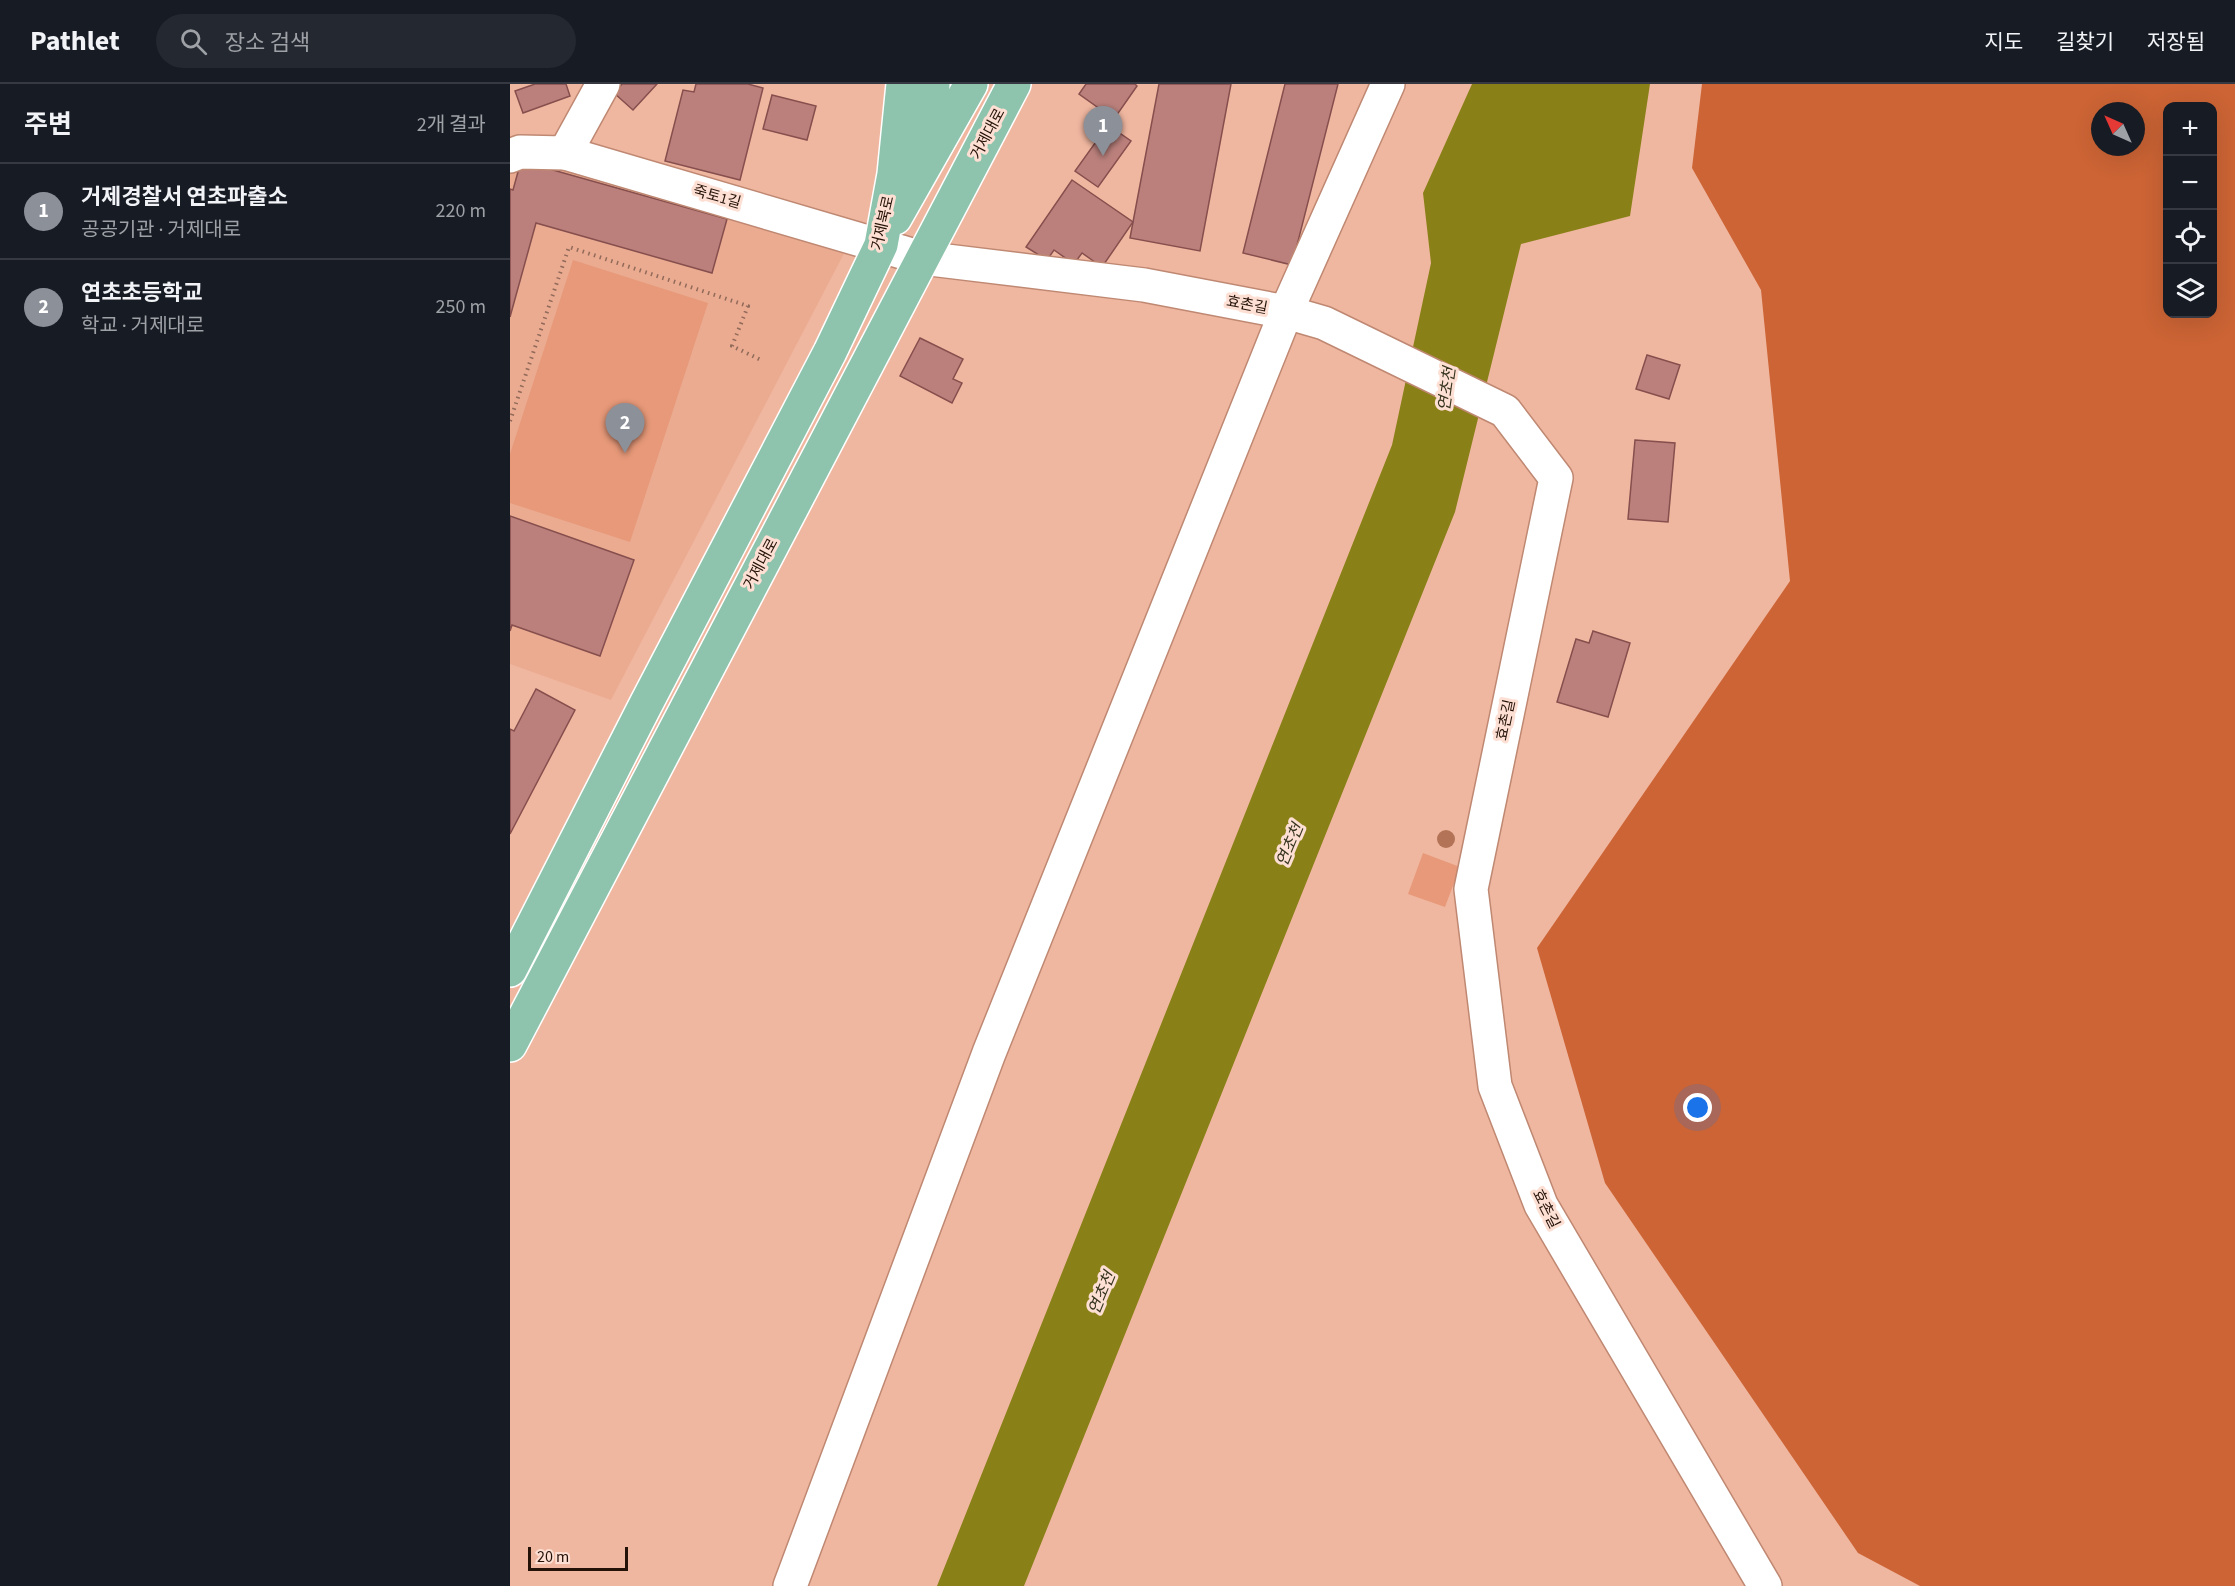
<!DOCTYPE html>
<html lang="ko">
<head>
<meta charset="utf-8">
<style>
	:root { --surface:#171b24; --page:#242831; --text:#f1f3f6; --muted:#9ea1a6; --line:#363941; --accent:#8c9099 }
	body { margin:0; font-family:"Source Sans 3","Noto Sans KR",sans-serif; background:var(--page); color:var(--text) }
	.controls { position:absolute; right:18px; top:18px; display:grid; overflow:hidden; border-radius:12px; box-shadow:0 6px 24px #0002 }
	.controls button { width:54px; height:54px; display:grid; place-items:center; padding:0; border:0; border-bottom:2px solid var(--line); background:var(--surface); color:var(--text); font:30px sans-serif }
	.compass { position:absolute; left:1581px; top:18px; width:54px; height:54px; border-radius:50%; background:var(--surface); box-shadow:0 6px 24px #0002; rotate:315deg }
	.scale { position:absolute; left:18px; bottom:15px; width:100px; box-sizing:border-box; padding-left:6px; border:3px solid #241108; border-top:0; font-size:16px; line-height:21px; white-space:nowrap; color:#241108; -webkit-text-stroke:4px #fddfd3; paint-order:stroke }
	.you { position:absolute; left:1188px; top:1024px; width:21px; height:21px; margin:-15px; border:4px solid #fff; border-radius:50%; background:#1a73e8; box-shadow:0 0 0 9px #1a73e833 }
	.badge { display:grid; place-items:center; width:39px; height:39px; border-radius:50%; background:var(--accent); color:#fff; font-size:20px; font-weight:700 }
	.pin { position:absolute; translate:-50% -50px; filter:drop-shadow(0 2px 3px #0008) }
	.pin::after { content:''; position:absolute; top:32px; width:21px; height:18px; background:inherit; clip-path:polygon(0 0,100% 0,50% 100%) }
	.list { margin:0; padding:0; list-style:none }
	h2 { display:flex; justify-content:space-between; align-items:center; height:78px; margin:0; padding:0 24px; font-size:26px }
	h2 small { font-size:20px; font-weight:400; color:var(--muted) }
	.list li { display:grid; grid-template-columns:39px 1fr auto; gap:18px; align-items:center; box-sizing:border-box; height:96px; padding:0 24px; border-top:2px solid var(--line) }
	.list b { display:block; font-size:22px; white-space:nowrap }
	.list p { margin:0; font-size:20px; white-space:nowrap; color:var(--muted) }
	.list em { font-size:20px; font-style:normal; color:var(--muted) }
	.icon { flex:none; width:33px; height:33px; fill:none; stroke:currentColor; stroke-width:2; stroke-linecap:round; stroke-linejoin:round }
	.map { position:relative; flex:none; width:1725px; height:1502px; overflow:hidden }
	header { display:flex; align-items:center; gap:36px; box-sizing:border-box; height:84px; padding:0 30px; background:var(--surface); border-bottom:2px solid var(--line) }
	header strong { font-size:28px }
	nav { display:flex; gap:33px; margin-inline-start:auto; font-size:21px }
	.search { width:420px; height:54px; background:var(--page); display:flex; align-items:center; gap:15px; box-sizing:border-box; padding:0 21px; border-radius:33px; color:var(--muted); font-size:22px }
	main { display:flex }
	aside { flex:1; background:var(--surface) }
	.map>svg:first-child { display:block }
</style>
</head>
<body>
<header>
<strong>Pathlet</strong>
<div class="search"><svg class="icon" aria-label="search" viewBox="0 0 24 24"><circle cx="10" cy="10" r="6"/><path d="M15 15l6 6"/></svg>장소 검색</div>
<nav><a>지도</a><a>길찾기</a><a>저장됨</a></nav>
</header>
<main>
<aside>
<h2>주변<small>2개 결과</small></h2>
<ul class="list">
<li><span class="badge">1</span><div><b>거제경찰서 연초파출소</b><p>공공기관 · 거제대로</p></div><em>220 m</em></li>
<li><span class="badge">2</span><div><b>연초초등학교</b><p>학교 · 거제대로</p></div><em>250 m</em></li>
</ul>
</aside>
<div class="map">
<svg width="1725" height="1502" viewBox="0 0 1725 1502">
	<rect width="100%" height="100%" fill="#f0b7a0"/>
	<path fill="#ebab91" d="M 11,73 L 340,158 L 101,616 L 0,580 L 0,80 Z"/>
	<g fill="#e79979">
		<path d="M 63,176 L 198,219 L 120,458 L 0,419 L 0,370 Z"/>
		<path d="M 913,769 L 950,783 L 935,823 L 898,810 Z"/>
	</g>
	<path fill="#cc6435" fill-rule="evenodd" d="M 1192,0 L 1725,0 L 1725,1502 L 1410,1502 L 1348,1469 L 1095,1099 L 1027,864 L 1280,497 L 1251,206 L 1182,84 ZM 1658,22 L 1702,22 L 1702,230 L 1658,230 ZM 1590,27 L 1626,27 L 1626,63 L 1590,63 Z"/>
	<path fill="#8a8018" d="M 962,0 L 1140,0 L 1120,132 L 1011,160 L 945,428 L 514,1502 L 427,1502 L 882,361 L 921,179 L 913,109 Z"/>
	<g fill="#bb807c" stroke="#864f4d" stroke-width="1.5">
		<path d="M 25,0 L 56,0 L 60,12 L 13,29 L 5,7 Z"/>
		<path d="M 112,0 L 147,0 L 123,26 L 104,9 Z"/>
		<path d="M 186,0 L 238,0 L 253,4 L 230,96 L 155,77 L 173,6 L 184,8 Z"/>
		<path d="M 576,0 L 625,0 L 627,2 L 604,35 L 569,10 Z"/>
		<path d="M 649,0 L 721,0 L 690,167 L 620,154 Z"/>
		<path d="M 775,0 L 828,0 L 782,181 L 733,169 Z"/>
		<path d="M 262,11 L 306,22 L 297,56 L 253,45 Z"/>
		<path d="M 598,41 L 621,57 L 588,103 L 565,87 Z"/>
		<path d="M 11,77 L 217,135 L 202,189 L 26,139 L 0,233 L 0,105 L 3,106 Z"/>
		<path d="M 562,96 L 623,138 L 592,183 L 572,169 L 564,180 L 544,166 L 537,176 L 516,163 Z"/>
		<path d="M 410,254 L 453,275 L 443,295 L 452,299 L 442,319 L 390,292 Z"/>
		<path d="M 1137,271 L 1170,281 L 1159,315 L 1126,305 Z"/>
		<path d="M 1125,356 L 1165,359 L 1158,438 L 1118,435 Z"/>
		<path d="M 0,432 L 124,476 L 90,572 L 2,541 L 0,547 Z"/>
		<path d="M 1083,547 L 1120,559 L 1098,633 L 1047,618 L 1066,555 L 1079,559 Z"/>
		<path d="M 26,605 L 65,626 L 0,750 L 0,645 L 4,647 Z"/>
	</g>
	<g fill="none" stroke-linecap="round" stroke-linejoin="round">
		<defs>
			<g id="minor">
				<path d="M 55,69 L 93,0"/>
				<path d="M 0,72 L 10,68 L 55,69 L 412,174 L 634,201 L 776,228 L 814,239 L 995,327 L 1046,394 L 961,805 L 985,1002 L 1031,1121 L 1255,1502"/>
				<path d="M 280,1502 L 479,969 L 776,228 L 878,0"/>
			</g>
			<g id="major">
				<path d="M 417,68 L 423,0"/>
				<path d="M 385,134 L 461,0"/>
				<path d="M 0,886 L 136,620 L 320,268 L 371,161 L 384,90 L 393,0"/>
				<path d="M 0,961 L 504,0"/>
			</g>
		</defs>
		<use href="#minor" stroke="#bf8872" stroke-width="36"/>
		<use href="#major" stroke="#fff" stroke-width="36"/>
		<path stroke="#916a59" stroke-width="4" stroke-dasharray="1.5 4.5" stroke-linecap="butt" d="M 0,337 L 59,163 L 238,222 L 222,262 L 253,277"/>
		<use href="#minor" stroke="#fff" stroke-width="33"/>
		<use href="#major" stroke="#8ec4ad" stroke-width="33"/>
	</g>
	<circle fill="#b37357" cx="936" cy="755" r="9"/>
	<g text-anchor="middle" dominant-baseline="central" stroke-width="6" stroke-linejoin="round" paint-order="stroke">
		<g font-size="15" fill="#241108" stroke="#fddfd3">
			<text transform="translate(478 50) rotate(-62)">거제대로</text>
			<text transform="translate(207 113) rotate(16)">죽토1길</text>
			<text transform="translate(373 139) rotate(-77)">거제북로</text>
			<text transform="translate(737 221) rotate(11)">효촌길</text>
			<text transform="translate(251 480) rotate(-62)">거제대로</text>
			<text transform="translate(996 636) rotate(-78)">효촌길</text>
			<text transform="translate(1036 1125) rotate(63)">효촌길</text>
		</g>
		<g font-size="16" font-style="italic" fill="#36341e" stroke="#fddfd3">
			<text transform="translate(937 305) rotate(-82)">연초천</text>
			<text transform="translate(780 761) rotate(-67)">연초천</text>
			<text transform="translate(592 1209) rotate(-67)">연초천</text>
		</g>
	</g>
</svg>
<div class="controls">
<button>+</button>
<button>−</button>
<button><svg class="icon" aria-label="locate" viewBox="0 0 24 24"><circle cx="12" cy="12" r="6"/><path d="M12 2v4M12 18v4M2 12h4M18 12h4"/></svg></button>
<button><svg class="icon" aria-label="layers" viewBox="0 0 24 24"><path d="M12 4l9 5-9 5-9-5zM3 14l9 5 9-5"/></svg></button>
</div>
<svg class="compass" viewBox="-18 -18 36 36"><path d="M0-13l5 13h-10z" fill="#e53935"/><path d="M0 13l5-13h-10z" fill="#9ea1a6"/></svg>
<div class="scale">20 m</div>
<div class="you"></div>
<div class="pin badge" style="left:593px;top:72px">1</div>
<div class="pin badge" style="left:115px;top:369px">2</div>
</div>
</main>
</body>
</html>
